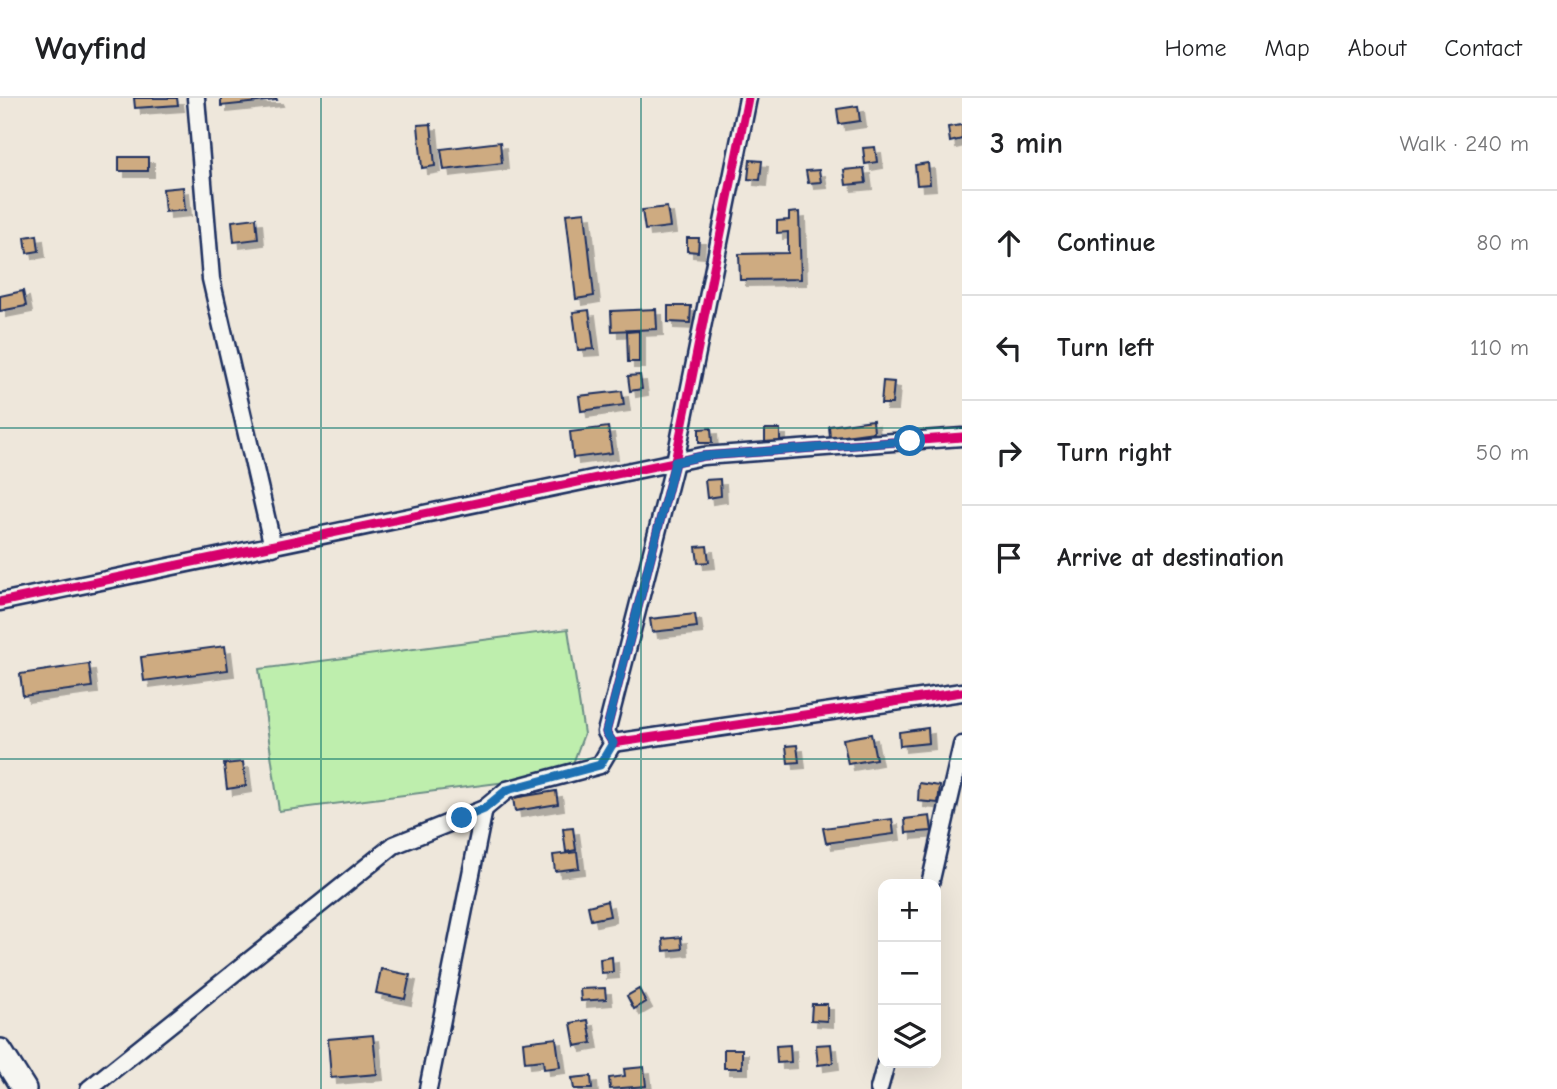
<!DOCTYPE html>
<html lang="en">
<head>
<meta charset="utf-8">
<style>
	:root { --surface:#fff; --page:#f2f2f2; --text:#202124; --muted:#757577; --line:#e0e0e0 }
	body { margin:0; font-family:"Comic Neue",sans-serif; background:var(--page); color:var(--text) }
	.controls { position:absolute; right:21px; bottom:21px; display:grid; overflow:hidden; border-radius:14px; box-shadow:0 7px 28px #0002 }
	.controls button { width:63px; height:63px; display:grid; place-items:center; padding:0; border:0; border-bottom:2px solid var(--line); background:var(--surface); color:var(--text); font:35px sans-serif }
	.stop { position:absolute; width:21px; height:21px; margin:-16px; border:5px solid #1f6fb2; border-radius:50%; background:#fff }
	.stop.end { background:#1f6fb2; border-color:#fff; box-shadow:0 2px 7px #0008 }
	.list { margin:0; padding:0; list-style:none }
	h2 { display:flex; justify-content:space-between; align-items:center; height:91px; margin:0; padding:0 28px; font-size:30px }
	h2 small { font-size:23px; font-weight:400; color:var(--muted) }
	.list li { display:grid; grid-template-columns:46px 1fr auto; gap:21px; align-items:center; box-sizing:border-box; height:105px; padding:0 28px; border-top:2px solid var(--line) }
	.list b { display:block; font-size:26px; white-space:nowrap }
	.list em { font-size:23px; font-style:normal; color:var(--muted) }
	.icon { flex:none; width:38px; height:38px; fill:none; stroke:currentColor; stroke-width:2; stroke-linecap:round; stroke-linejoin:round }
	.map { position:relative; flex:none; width:962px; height:991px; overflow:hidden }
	header { display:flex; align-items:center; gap:42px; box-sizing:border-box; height:98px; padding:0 35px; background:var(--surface); border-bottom:2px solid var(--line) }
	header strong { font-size:33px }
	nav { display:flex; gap:38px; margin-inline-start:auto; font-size:24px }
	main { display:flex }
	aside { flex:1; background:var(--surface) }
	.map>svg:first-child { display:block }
</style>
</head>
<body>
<header>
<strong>Wayfind</strong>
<nav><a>Home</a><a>Map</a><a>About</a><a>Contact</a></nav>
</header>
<main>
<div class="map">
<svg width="962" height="991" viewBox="0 0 962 991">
	<defs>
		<filter id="shadow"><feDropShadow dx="6" dy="6" stdDeviation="0" flood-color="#0004"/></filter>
	</defs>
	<rect width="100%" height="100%" fill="#eee7db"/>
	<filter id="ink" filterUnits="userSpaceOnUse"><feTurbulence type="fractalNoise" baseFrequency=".0143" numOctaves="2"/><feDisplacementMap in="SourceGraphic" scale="14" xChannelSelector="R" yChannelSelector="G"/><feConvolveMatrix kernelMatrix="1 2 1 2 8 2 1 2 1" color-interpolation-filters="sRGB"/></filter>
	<g filter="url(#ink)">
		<path fill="#beeead" stroke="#6c8e86" stroke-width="2" d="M 568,531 L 584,636 L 569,676 L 279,713 L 259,571 Z"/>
		<g fill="#ceab81" stroke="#1b2f5e" stroke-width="2" filter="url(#shadow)">
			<path d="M 134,0 L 177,0 L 178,7 L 135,10 Z"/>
			<path d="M 221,0 L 276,0 L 277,2 L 221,8 Z"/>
			<path d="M 858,8 L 860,23 L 839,26 L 837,11 Z"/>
			<path d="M 431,26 L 435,68 L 422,70 L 418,27 Z"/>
			<path d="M 962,27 L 962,41 L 950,44 L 948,29 Z"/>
			<path d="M 500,44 L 502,65 L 444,72 L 441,51 Z"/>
			<path d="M 875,49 L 877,64 L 865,66 L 863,50 Z"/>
			<rect x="119" y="59" width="29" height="14"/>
			<path d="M 750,62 L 762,63 L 760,82 L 748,81 Z"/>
			<path d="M 928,65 L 930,86 L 917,87 L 915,67 Z"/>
			<path d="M 864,70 L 866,85 L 846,87 L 844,72 Z"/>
			<path d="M 819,72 L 821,84 L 808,85 L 806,73 Z"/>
			<path d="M 183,89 L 185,112 L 165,114 L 163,91 Z"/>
			<path d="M 667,109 L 670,129 L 645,132 L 642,112 Z"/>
			<path d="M 585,114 L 594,198 L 576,201 L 566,116 Z"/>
			<path d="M 799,114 L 801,181 L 740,182 L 739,156 L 788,155 L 788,134 L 777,135 L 777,123 L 789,122 L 789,115 Z"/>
			<path d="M 256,120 L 258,141 L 234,144 L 232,123 Z"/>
			<path d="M 37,137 L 39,153 L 27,155 L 25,139 Z"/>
			<path d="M 687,140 L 699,140 L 698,154 L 687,153 Z"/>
			<path d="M 23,193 L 26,208 L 0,213 L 0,198 Z"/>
			<path d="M 668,208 L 691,208 L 690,225 L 668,224 Z"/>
			<path d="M 656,211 L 657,231 L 612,233 L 611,213 Z"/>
			<path d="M 589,212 L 594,251 L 578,252 L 573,214 Z"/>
			<path d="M 639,233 L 639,264 L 628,264 L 627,234 Z"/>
			<path d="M 640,277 L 642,291 L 630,293 L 628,278 Z"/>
			<path d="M 883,283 L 894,284 L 892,306 L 881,306 Z"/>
			<path d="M 622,293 L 624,307 L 581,313 L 579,298 Z"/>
			<path d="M 873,322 L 874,334 L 830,340 L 829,328 Z"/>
			<path d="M 608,329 L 612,355 L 573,360 L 570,334 Z"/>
			<path d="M 711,330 L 712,345 L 699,345 L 699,331 Z"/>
			<rect x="765" y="331" width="15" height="13"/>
			<path d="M 720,381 L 721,398 L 707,400 L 705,382 Z"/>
			<path d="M 707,448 L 709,464 L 698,465 L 696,449 Z"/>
			<path d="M 695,516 L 697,529 L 652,534 L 650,521 Z"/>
			<path d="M 225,548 L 228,572 L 144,583 L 141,559 Z"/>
			<path d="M 89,566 L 92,589 L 23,598 L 20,576 Z"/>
			<path d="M 928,630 L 929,645 L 900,648 L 899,634 Z"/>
			<path d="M 871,636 L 876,661 L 848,666 L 843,641 Z"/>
			<path d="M 797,647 L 799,664 L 788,665 L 786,648 Z"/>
			<path d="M 243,664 L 246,688 L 227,691 L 224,666 Z"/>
			<path d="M 919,685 L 940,688 L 938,705 L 918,703 Z"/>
			<path d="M 556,693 L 558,706 L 515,713 L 513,700 Z"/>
			<path d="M 930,718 L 932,733 L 906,735 L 905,721 Z"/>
			<path d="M 892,721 L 894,736 L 826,745 L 823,730 Z"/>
			<path d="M 573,730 L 576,752 L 566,754 L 563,731 Z"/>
			<path d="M 577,754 L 579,770 L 555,773 L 553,757 Z"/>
			<path d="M 607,803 L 610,818 L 591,822 L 588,808 Z"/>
			<path d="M 681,839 L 682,851 L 664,853 L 663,841 Z"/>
			<path d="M 612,859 L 613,874 L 601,875 L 600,861 Z"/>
			<path d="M 381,871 L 410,877 L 405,901 L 376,895 Z"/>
			<path d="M 605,890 L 606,901 L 581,903 L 580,891 Z"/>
			<path d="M 639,891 L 646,904 L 634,911 L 627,898 Z"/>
			<path d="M 812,906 L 827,906 L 827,923 L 811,922 Z"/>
			<path d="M 588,922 L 592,945 L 575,948 L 571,925 Z"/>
			<path d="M 373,937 L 377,976 L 331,980 L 328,941 Z"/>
			<path d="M 556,940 L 560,969 L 544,971 L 543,962 L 525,964 L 523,944 Z"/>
			<path d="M 831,946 L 833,965 L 818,967 L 816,947 Z"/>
			<path d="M 790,947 L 791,964 L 777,965 L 776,948 Z"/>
			<rect x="724" y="951" width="18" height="19"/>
			<path d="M 644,969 L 646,988 L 610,991 L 609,980 L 625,978 L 624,971 Z"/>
			<path d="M 591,978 L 592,991 L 574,991 L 572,980 Z"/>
		</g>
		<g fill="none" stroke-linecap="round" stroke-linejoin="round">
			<defs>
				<g id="street">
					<path d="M 196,0 L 211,181 L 273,449"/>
					<path d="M 748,0 L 675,364 L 606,634 L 613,645 L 962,594"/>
					<path d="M 0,504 L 703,358 L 962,339"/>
					<path d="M 930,786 L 962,647"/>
					<path d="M 89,991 L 394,747 L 484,711 L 507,692 L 600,667 L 613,645"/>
					<path d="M 428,991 L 484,711"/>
					<path d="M 879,991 L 886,965"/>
				</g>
				<path id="secondary" d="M 0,953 L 24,991"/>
			</defs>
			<use href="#street" stroke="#1b2f5e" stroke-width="21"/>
			<use href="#secondary" stroke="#1b2f5e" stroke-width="28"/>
			<use href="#street" stroke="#f6f6f2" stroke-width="16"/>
			<use href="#secondary" stroke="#f6f6f2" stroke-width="23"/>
			<defs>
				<g id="cycleway">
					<path d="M 748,0 L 675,364 L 606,634 L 613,645 L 962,594"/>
					<path d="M 0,504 L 703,358 L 962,339"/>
				</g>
			</defs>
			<use href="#cycleway" stroke="#f6f6f2" stroke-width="13"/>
			<use href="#cycleway" stroke="#d6006c" stroke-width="9"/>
		</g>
	</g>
	<g fill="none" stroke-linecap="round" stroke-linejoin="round" filter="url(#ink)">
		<path stroke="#1f6fb2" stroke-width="9" d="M 462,720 L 484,711 L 507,692 L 600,667 L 613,645 L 606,634 L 675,364 L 703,358 L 910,343"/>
	</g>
	<path fill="none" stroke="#0f766e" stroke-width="2" stroke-opacity="0.55" d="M 321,0 L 321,991M 641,0 L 641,991M 0,330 L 962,330M 0,661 L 962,661"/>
</svg>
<div class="controls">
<button>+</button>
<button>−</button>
<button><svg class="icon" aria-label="layers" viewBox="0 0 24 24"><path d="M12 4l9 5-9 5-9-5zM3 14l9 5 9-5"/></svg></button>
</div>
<div class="stop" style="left:910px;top:343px"></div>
<div class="stop end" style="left:462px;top:720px"></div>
</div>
<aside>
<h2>3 min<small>Walk · 240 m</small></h2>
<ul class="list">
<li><svg class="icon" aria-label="ahead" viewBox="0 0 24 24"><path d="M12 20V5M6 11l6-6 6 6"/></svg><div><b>Continue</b></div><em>80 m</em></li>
<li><svg class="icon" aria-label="left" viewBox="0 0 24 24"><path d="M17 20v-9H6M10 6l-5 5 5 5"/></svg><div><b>Turn left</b></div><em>110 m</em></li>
<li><svg class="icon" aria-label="right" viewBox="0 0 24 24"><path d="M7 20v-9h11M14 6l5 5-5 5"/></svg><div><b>Turn right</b></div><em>50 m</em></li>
<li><svg class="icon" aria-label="arrive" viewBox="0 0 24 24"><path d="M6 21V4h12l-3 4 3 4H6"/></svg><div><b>Arrive at destination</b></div></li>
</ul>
</aside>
</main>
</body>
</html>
